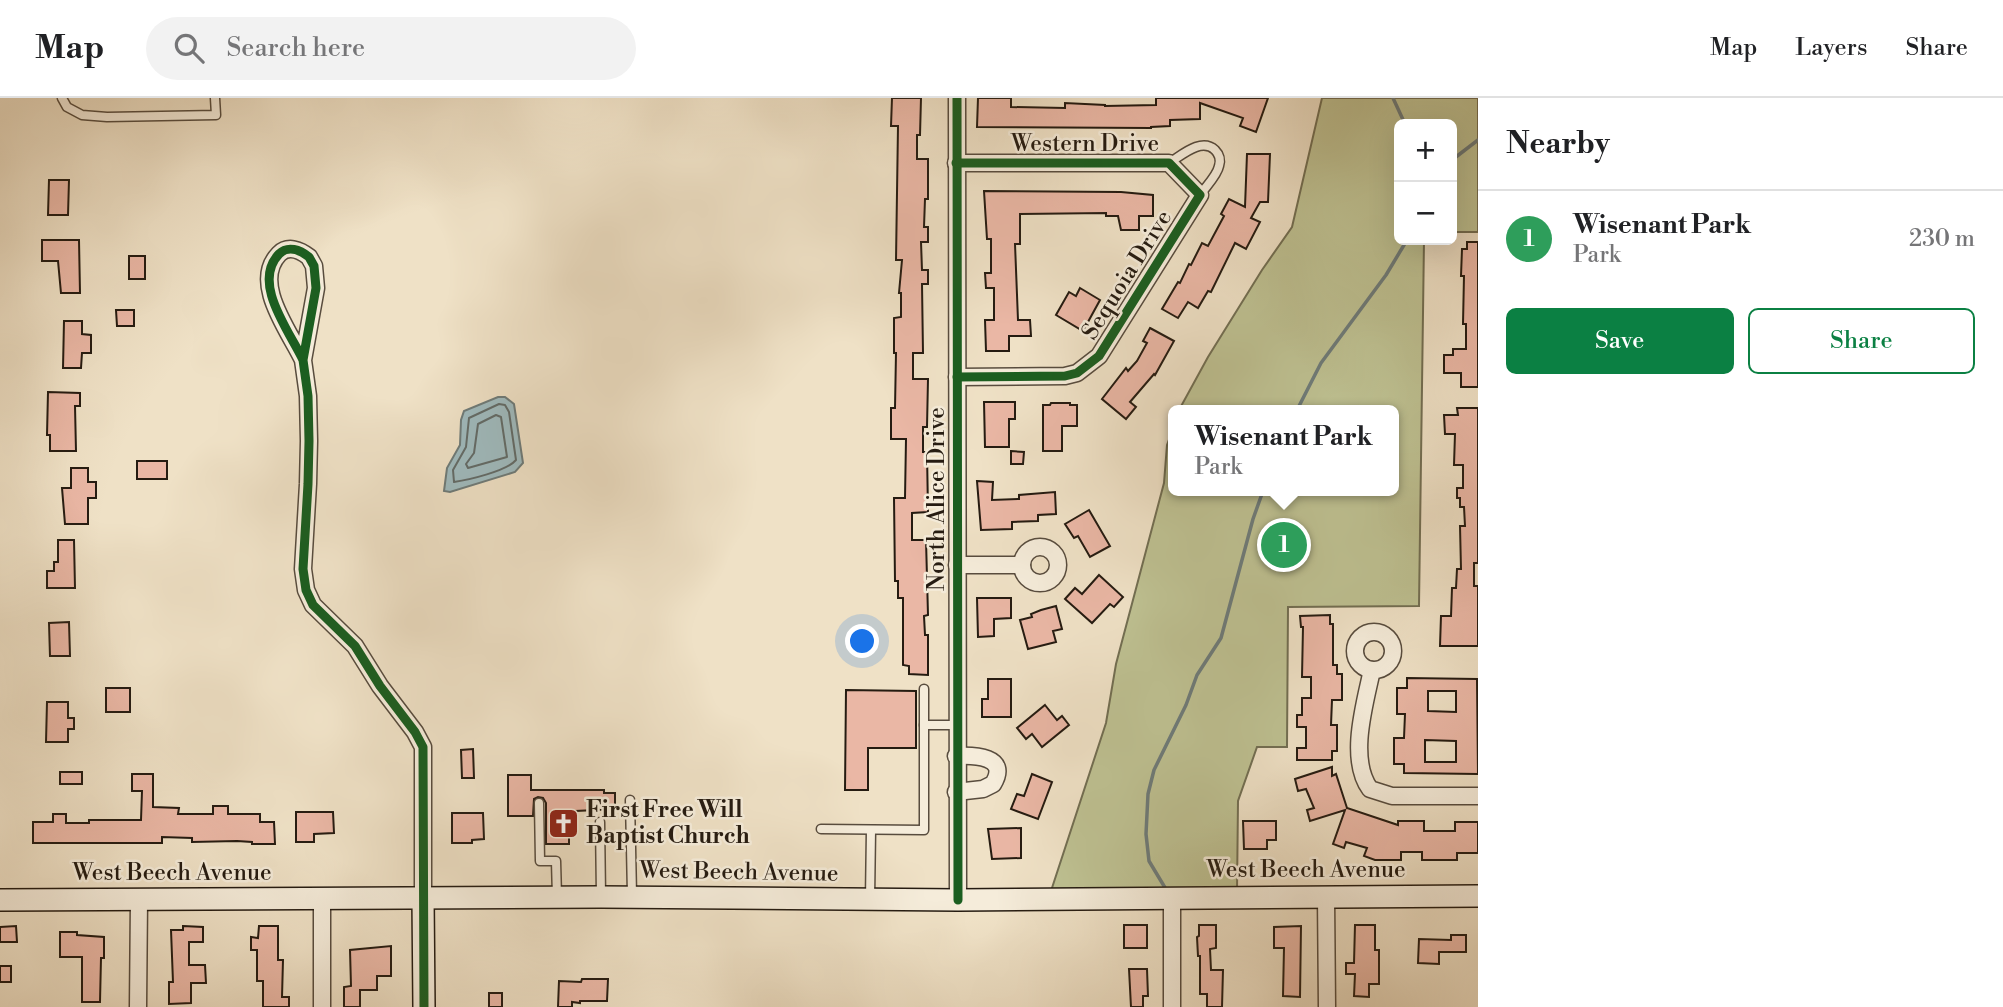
<!DOCTYPE html>
<html lang="en">
<head>
<meta charset="utf-8">
<style>
	:root { --surface:#fff; --page:#f2f2f2; --text:#202124; --muted:#757577; --line:#e0e0e0; --accent:#0b8043 }
	body { margin:0; font-family:"Libre Bodoni",serif; background:var(--page); color:var(--text) }
	.controls { position:absolute; right:21px; top:21px; display:grid; overflow:hidden; border-radius:10px; box-shadow:0 7px 28px #0002 }
	.controls button { width:63px; height:63px; display:grid; place-items:center; padding:0; border:0; border-bottom:2px solid var(--line); background:var(--surface); color:var(--text); font:35px sans-serif }
	.you { position:absolute; left:863px; top:544px; width:24px; height:24px; margin:-18px; border:5px solid #fff; border-radius:50%; background:#1a73e8; box-shadow:0 0 0 10px #1a73e833 }
	.badge { display:grid; place-items:center; width:46px; height:46px; border-radius:50%; background:var(--accent); color:#fff; font-size:23px; font-weight:700 }
	.pin { position:absolute; translate:-50% -50%; border:4px solid #fff; box-shadow:0 2px 7px #0006 }
	.popup { position:absolute; left:1168px; top:307px; width:231px; height:91px; box-sizing:border-box; display:grid; place-content:center; border-radius:10px; background:var(--surface); filter:drop-shadow(0 2px 5px #0005); font-size:23px; white-space:nowrap; color:var(--muted) }
	.popup b { font-size:26px; color:var(--text) }
	.popup::after { content:''; position:absolute; left:50%; top:100%; margin-left:-14px; border:14px solid transparent; border-top-color:var(--surface) }
	.list { margin:0; padding:0; list-style:none }
	h2 { display:flex; justify-content:space-between; align-items:center; height:91px; margin:0; padding:0 28px; font-size:30px }
	h2 small { font-size:23px; font-weight:400; color:var(--muted) }
	.list li { display:grid; grid-template-columns:46px 1fr auto; gap:21px; align-items:center; box-sizing:border-box; height:98px; padding:0 28px; border-top:2px solid var(--line) }
	.list b { display:block; font-size:26px; white-space:nowrap }
	.list p { margin:0; font-size:23px; white-space:nowrap; color:var(--muted) }
	.list em { font-size:23px; font-style:normal; color:var(--muted) }
	.actions { display:flex; gap:14px; padding:21px 28px }
	.actions a { flex:1; padding:16px 0; border:2px solid var(--accent); border-radius:10px; text-align:center; font-size:24px; color:var(--accent) }
	.actions .main { background:var(--accent); color:#fff }
	.icon { flex:none; width:38px; height:38px; fill:none; stroke:currentColor; stroke-width:2; stroke-linecap:round; stroke-linejoin:round }
	.map { position:relative; flex:none; width:1478px; height:909px; overflow:hidden }
	header { display:flex; align-items:center; gap:42px; box-sizing:border-box; height:98px; padding:0 35px; background:var(--surface); border-bottom:2px solid var(--line) }
	header strong { font-size:33px }
	nav { display:flex; gap:38px; margin-inline-start:auto; font-size:24px }
	.search { width:490px; height:63px; background:var(--page); display:flex; align-items:center; gap:18px; box-sizing:border-box; padding:0 24px; border-radius:38px; color:var(--muted); font-size:26px }
	main { display:flex }
	aside { flex:1; background:var(--surface) }
	.map>svg:first-child { display:block }
</style>
</head>
<body>
<header>
<strong>Map</strong>
<div class="search"><svg class="icon" aria-label="search" viewBox="0 0 24 24"><circle cx="10" cy="10" r="6"/><path d="M15 15l6 6"/></svg>Search here</div>
<nav><a>Map</a><a>Layers</a><a>Share</a></nav>
</header>
<main>
<div class="map">
<svg width="1478" height="909" viewBox="0 0 1478 909">
	<rect width="100%" height="100%" fill="#efe1c6"/>
	<filter id="stains"><feTurbulence type="fractalNoise" baseFrequency=".00286" numOctaves="4"/><feColorMatrix values="0 0 0 0 .2 0 0 0 0 .09 0 0 0 0 .02 0 0 0 .5 -.17"/></filter>
	<radialGradient id="worn" r=".72"><stop offset=".6" stop-color="#630" stop-opacity="0"/><stop offset="1" stop-color="#630" stop-opacity=".3"/></radialGradient>
	<path fill="#bec192" stroke="#726e52" stroke-width="2" d="M 1322,0 L 1478,0 L 1478,134 L 1452,134 L 1452,26 L 1399,26 L 1399,142 L 1424,142 L 1419,508 L 1288,509 L 1287,649 L 1257,649 L 1238,703 L 1237,793 L 1051,793 L 1106,625 L 1116,566 L 1164,385 L 1167,347 L 1174,328 L 1174,393 L 1394,393 L 1394,312 L 1179,312 L 1208,259 L 1262,172 L 1292,129 Z"/>
	<path fill="#9fbbbf" stroke="#6e7b79" stroke-width="2" d="M 498,299 L 505,299 L 514,306 L 523,365 L 515,374 L 450,394 L 444,393 L 447,370 L 460,347 L 461,322 L 464,313 Z"/>
	<g fill="none" stroke-linecap="round" stroke-linejoin="round">
		<g stroke="#626b68" stroke-width="2">
			<path d="M 499,306 L 505,307 L 509,314 L 516,362 C 507,373 468,382 454,384 L 453,372 L 466,349 L 469,320 Z"/>
			<path d="M 496,317 L 501,319 L 507,359 L 468,370 L 466,366 L 474,355 L 478,326 Z"/>
		</g>
		<g stroke="#6e7b79" stroke-width="3.5">
			<path d="M 1393,0 L 1405,26"/>
			<path d="M 1452,62 L 1478,42"/>
			<path d="M 1297,312 L 1321,265 L 1386,177 L 1407,142"/>
			<path d="M 1167,793 L 1149,763 L 1146,736 L 1148,696 L 1154,672 L 1186,607 L 1197,577 L 1221,540 L 1253,421 L 1263,393"/>
		</g>
	</g>
	<g fill="#eab7a5" stroke="#251b11" stroke-width="2" fill-rule="evenodd">
		<path d="M 892,0 L 921,0 L 920,37 L 917,37 L 917,61 L 928,61 L 928,101 L 925,101 L 924,129 L 928,129 L 928,144 L 921,144 L 922,172 L 928,172 L 928,186 L 922,186 L 923,255 L 913,255 L 913,281 L 928,281 L 927,329 L 923,329 L 923,354 L 927,354 L 928,414 L 912,415 L 912,442 L 926,442 L 928,517 L 924,518 L 925,537 L 928,537 L 928,577 L 909,576 L 909,568 L 903,567 L 903,500 L 898,500 L 898,483 L 895,483 L 894,400 L 905,400 L 906,341 L 891,341 L 891,310 L 895,310 L 896,255 L 894,255 L 894,220 L 901,219 L 901,195 L 899,195 L 902,162 L 896,162 L 898,28 L 891,28 Z"/>
		<path d="M 978,0 L 1011,0 L 1011,9 L 1065,10 L 1065,5 L 1105,7 L 1105,8 L 1156,7 L 1156,0 L 1268,0 L 1256,34 L 1240,28 L 1243,20 L 1200,5 L 1200,21 L 1170,22 L 1170,28 L 1151,29 L 1151,30 L 977,29 Z"/>
		<path d="M 1247,56 L 1270,56 L 1268,104 L 1260,104 L 1251,120 L 1260,124 L 1246,151 L 1235,145 L 1211,194 L 1208,193 L 1198,210 L 1188,204 L 1178,220 L 1162,211 L 1178,184 L 1180,185 L 1189,166 L 1191,167 L 1202,145 L 1208,148 L 1224,118 L 1221,116 L 1229,101 L 1245,109 Z"/>
		<path d="M 49,82 L 69,82 L 68,117 L 48,117 Z"/>
		<path d="M 984,93 L 1121,94 L 1153,97 L 1153,118 L 1139,118 L 1139,132 L 1121,132 L 1118,118 L 1106,118 L 1106,115 L 1020,116 L 1020,146 L 1015,146 L 1018,222 L 1030,222 L 1031,238 L 1009,238 L 1009,253 L 986,253 L 985,222 L 994,222 L 994,190 L 986,190 L 985,175 L 991,175 L 991,141 L 987,141 Z"/>
		<path d="M 42,142 L 79,142 L 80,195 L 61,195 L 58,163 L 42,163 Z"/>
		<path d="M 1467,144 L 1478,144 L 1478,289 L 1461,289 L 1461,275 L 1444,275 L 1444,257 L 1453,257 L 1453,251 L 1466,251 L 1466,226 L 1463,226 L 1464,178 L 1461,178 L 1462,151 L 1467,151 Z"/>
		<rect x="129" y="158" width="16" height="23"/>
		<path d="M 1080,190 L 1100,202 L 1083,233 L 1056,217 L 1069,194 L 1076,198 Z"/>
		<path d="M 116,212 L 134,212 L 134,228 L 117,228 Z"/>
		<path d="M 64,223 L 82,223 L 82,236 L 91,237 L 91,255 L 82,255 L 81,270 L 63,270 Z"/>
		<path d="M 1150,230 L 1174,243 L 1155,277 L 1154,276 L 1130,304 L 1136,309 L 1126,321 L 1102,301 L 1126,270 L 1128,273 L 1137,263 L 1147,245 L 1143,243 Z"/>
		<path d="M 48,294 L 80,295 L 80,308 L 75,308 L 76,353 L 50,353 L 50,337 L 47,337 Z"/>
		<path d="M 984,304 L 1015,304 L 1015,321 L 1009,321 L 1009,349 L 985,349 Z"/>
		<path d="M 1051,305 L 1070,305 L 1070,307 L 1077,307 L 1077,328 L 1062,328 L 1062,353 L 1043,353 L 1043,307 L 1050,307 Z"/>
		<path d="M 1457,310 L 1478,310 L 1478,465 L 1474,465 L 1474,488 L 1478,488 L 1478,548 L 1440,548 L 1441,518 L 1451,518 L 1452,490 L 1456,490 L 1457,471 L 1461,471 L 1460,428 L 1465,428 L 1464,409 L 1460,409 L 1460,400 L 1457,400 L 1457,390 L 1463,390 L 1463,367 L 1454,367 L 1455,336 L 1445,336 L 1444,317 L 1458,317 Z"/>
		<path d="M 1011,353 L 1024,354 L 1023,366 L 1011,366 Z"/>
		<rect x="137" y="363" width="30" height="18"/>
		<path d="M 71,370 L 88,370 L 88,384 L 96,384 L 96,400 L 88,400 L 88,426 L 65,426 L 62,390 L 71,390 Z"/>
		<path d="M 977,383 L 993,384 L 992,402 L 1019,401 L 1019,397 L 1055,394 L 1056,416 L 1038,417 L 1038,423 L 1012,424 L 1012,431 L 981,432 Z"/>
		<path d="M 1089,412 L 1110,448 L 1090,459 L 1078,438 L 1074,440 L 1065,426 Z"/>
		<path d="M 58,442 L 74,442 L 75,490 L 47,490 L 47,473 L 54,473 L 54,464 L 58,464 Z"/>
		<path d="M 1099,477 L 1123,499 L 1114,509 L 1110,506 L 1092,525 L 1065,501 L 1075,490 L 1082,496 Z"/>
		<path d="M 977,500 L 1011,500 L 1011,520 L 994,521 L 994,538 L 978,539 Z"/>
		<path d="M 1056,508 L 1062,531 L 1053,533 L 1056,544 L 1028,551 L 1020,522 L 1032,519 L 1031,516 L 1041,512 Z"/>
		<path d="M 1330,517 L 1330,526 L 1333,526 L 1333,567 L 1337,567 L 1337,576 L 1342,576 L 1342,602 L 1332,602 L 1331,627 L 1337,627 L 1337,653 L 1332,653 L 1332,662 L 1297,662 L 1297,650 L 1306,650 L 1306,629 L 1297,629 L 1297,617 L 1302,617 L 1302,600 L 1311,600 L 1311,579 L 1302,579 L 1303,529 L 1301,529 L 1300,518 Z"/>
		<path d="M 69,524 L 70,558 L 50,558 L 49,525 Z"/>
		<path d="M 1407,580 L 1477,581 L 1478,676 L 1404,675 L 1404,666 L 1394,666 L 1394,640 L 1404,640 L 1405,616 L 1397,616 L 1397,590 L 1407,590 ZM 1428,593 L 1456,593 L 1456,614 L 1428,613 ZM 1425,642 L 1456,643 L 1456,664 L 1425,664 Z"/>
		<path d="M 988,581 L 1011,581 L 1011,619 L 982,619 L 982,601 L 988,601 Z"/>
		<rect x="106" y="590" width="24" height="24"/>
		<path d="M 846,592 L 916,593 L 916,650 L 868,650 L 868,692 L 845,692 Z"/>
		<path d="M 47,604 L 68,604 L 68,620 L 74,620 L 74,631 L 68,631 L 68,644 L 46,644 Z"/>
		<path d="M 1045,607 L 1057,622 L 1062,618 L 1069,627 L 1042,649 L 1032,636 L 1026,641 L 1017,630 Z"/>
		<path d="M 473,651 L 474,680 L 462,680 L 461,652 Z"/>
		<path d="M 1332,669 L 1332,678 L 1336,676 L 1347,710 L 1398,727 L 1398,723 L 1424,723 L 1424,733 L 1455,733 L 1455,724 L 1478,724 L 1478,755 L 1457,755 L 1457,762 L 1422,762 L 1422,754 L 1401,754 L 1401,762 L 1375,762 L 1364,758 L 1367,750 L 1346,744 L 1344,750 L 1333,746 L 1345,712 L 1310,723 L 1307,712 L 1314,710 L 1306,691 L 1298,693 L 1295,681 Z"/>
		<rect x="60" y="674" width="22" height="12"/>
		<path d="M 132,676 L 153,676 L 153,709 L 179,710 L 178,716 L 213,716 L 213,708 L 228,708 L 228,716 L 260,716 L 260,724 L 274,724 L 275,746 L 252,746 L 252,744 L 237,743 L 192,744 L 192,740 L 162,739 L 162,745 L 33,745 L 33,724 L 53,724 L 53,716 L 66,716 L 66,725 L 89,725 L 89,722 L 141,722 L 142,693 L 132,693 Z"/>
		<path d="M 1032,676 L 1052,684 L 1038,721 L 1011,711 L 1017,696 L 1024,698 Z"/>
		<path d="M 508,677 L 531,677 L 531,692 L 604,692 L 604,695 L 615,695 L 615,711 L 576,713 L 576,722 L 569,722 L 569,746 L 546,746 L 546,705 L 543,700 L 538,699 L 534,701 L 533,718 L 508,718 Z"/>
		<path d="M 296,714 L 333,714 L 334,735 L 314,736 L 314,744 L 296,744 Z"/>
		<path d="M 452,715 L 483,715 L 484,741 L 472,742 L 472,745 L 452,745 Z"/>
		<path d="M 1243,723 L 1276,723 L 1276,742 L 1267,742 L 1267,751 L 1244,751 Z"/>
		<path d="M 1021,730 L 1021,760 L 992,761 L 988,731 Z"/>
		<rect x="1124" y="827" width="23" height="23"/>
		<path d="M 1199,827 L 1216,827 L 1216,850 L 1210,851 L 1211,872 L 1223,872 L 1222,909 L 1207,909 L 1207,896 L 1200,896 L 1200,858 L 1198,858 L 1197,839 L 1199,838 Z"/>
		<path d="M 1355,827 L 1375,827 L 1375,852 L 1379,852 L 1379,886 L 1369,886 L 1369,899 L 1354,898 L 1355,876 L 1346,876 L 1346,865 L 1354,865 Z"/>
		<path d="M 16,828 L 17,844 L 0,844 L 0,829 Z"/>
		<path d="M 183,828 L 203,829 L 203,844 L 189,844 L 189,867 L 205,867 L 206,885 L 191,885 L 191,905 L 169,906 L 169,884 L 173,884 L 171,832 L 183,832 Z"/>
		<path d="M 259,828 L 278,828 L 278,862 L 283,862 L 282,899 L 289,899 L 289,909 L 263,909 L 263,883 L 257,883 L 257,852 L 251,852 L 251,839 L 258,840 Z"/>
		<path d="M 1301,828 L 1300,899 L 1283,898 L 1284,850 L 1274,850 L 1274,829 Z"/>
		<path d="M 60,834 L 77,834 L 77,837 L 104,839 L 104,860 L 101,860 L 100,904 L 82,904 L 82,859 L 60,859 Z"/>
		<path d="M 1451,837 L 1466,837 L 1466,854 L 1439,854 L 1439,866 L 1418,865 L 1419,841 L 1451,842 Z"/>
		<path d="M 391,848 L 391,878 L 377,878 L 377,892 L 360,892 L 360,909 L 344,909 L 344,889 L 351,888 L 350,852 Z"/>
		<rect x="0" y="868" width="11" height="16"/>
		<path d="M 1129,871 L 1147,871 L 1148,898 L 1143,898 L 1143,909 L 1131,909 Z"/>
		<path d="M 582,881 L 608,881 L 607,903 L 580,903 L 580,905 L 572,904 L 572,909 L 558,909 L 559,883 L 581,884 Z"/>
		<rect x="489" y="895" width="13" height="14"/>
	</g>
	<g fill="none" stroke-linecap="round" stroke-linejoin="round">
		<defs>
			<g id="lane">
				<path d="M 62,0 L 67,9 L 82,17 L 107,19 L 216,17 L 215,0"/>
				<path d="M 1169,65 C 1181,58 1201,39 1215,52 C 1219,56 1221,62 1219,68 C 1217,78 1206,88 1200,97"/>
				<path d="M 924,627 L 957,627"/>
				<path d="M 630,702 L 632,797"/>
				<path d="M 539,705 L 540,763 L 556,763 L 557,799"/>
				<path d="M 600,724 L 601,798"/>
				<path d="M 821,731 L 924,732 L 924,591"/>
				<path d="M 870,801 L 871,732"/>
			</g>
			<g id="street">
				<path d="M 957,0 L 958,802"/>
				<path d="M 956,65 L 1169,65 L 1200,97 L 1099,258 L 1077,275 L 1065,278 L 957,279"/>
				<path d="M 303,262 C 290,234 251,185 279,156 C 288,147 300,152 309,159 L 314,168 L 316,190 L 303,262 L 308,298 L 309,343 L 308,386 L 303,471 L 306,492 L 313,507 L 355,548 L 380,588 L 415,634 L 423,649 L 423,800"/>
				<circle cx="1040" cy="467" r="18"/>
				<path d="M 957,467 L 1022,467"/>
				<circle cx="1374" cy="553" r="19"/>
				<path d="M 1372,572 C 1365,605 1348,661 1370,691 L 1392,698 L 1478,698"/>
				<path d="M 956,694 L 983,691 L 993,686 C 1010,658 974,657 956,658"/>
				<path d="M 1172,799 L 1172,909"/>
				<path d="M 1326,799 L 1327,909"/>
				<path d="M 322,800 L 322,909"/>
				<path d="M 138,909 L 139,801"/>
			</g>
			<g id="secondary">
				<path d="M 423,800 L 424,909"/>
				<path d="M 0,802 L 601,799 L 958,802 L 1478,798"/>
			</g>
		</defs>
		<use href="#lane" stroke="#584c3e" stroke-width="11"/>
		<use href="#street" stroke="#584c3e" stroke-width="19"/>
		<use href="#secondary" stroke="#251b11" stroke-width="24"/>
		<use href="#lane" stroke="#f5ecda" stroke-width="8"/>
		<use href="#street" stroke="#f5ecda" stroke-width="16"/>
		<use href="#secondary" stroke="#f5ecda" stroke-width="21"/>
		<defs>
			<g id="cycleway">
				<path d="M 957,0 L 958,802"/>
				<path d="M 956,65 L 1169,65 L 1200,97 L 1099,258 L 1077,275 L 1065,278 L 957,279"/>
				<path d="M 303,262 C 290,234 251,185 279,156 C 288,147 300,152 309,159 L 314,168 L 316,190 L 303,262 L 308,298 L 309,343 L 308,386 L 303,471 L 306,492 L 313,507 L 355,548 L 380,588 L 415,634 L 423,649 L 424,909"/>
			</g>
		</defs>
		<use href="#cycleway" stroke="#f5ecda" stroke-width="13"/>
		<use href="#cycleway" stroke="#1b5e20" stroke-width="9"/>
	</g>
	<defs>
		<symbol id="church-square" viewBox="-11 -11 22 22"><rect x="-9" y="-9" width="18" height="18" rx="4" fill="#8f2418" stroke="#f5ecda"/><path d="M-1.2-6h2.4v3.5h3.3v2.4h-3.3V6h-2.4V-.1h-3.3v-2.4h3.3Z" fill="#fff"/></symbol>
	</defs>
	<g fill-rule="evenodd">
		<use href="#church-square" x="546" y="708" width="35" height="35"/>
	</g>
	<g text-anchor="middle" dominant-baseline="central" stroke-width="5" stroke-linejoin="round" paint-order="stroke">
		<g font-size="23" fill="#251b11" stroke="#f5ecda">
			<text x="1085" y="46">Western Drive</text>
			<text transform="translate(1127 177) rotate(-58)">Sequoia Drive</text>
			<text transform="translate(937 401) rotate(-90)">North Alice Drive</text>
			<text x="1306" y="772">West Beech Avenue</text>
			<text transform="translate(739 774) rotate(1)">West Beech Avenue</text>
			<text x="172" y="775">West Beech Avenue</text>
		</g>
		<g font-size="23" font-weight="bold" fill="#251b11" stroke="#f5ecda" text-anchor="start">
			<text x="586" y="712">First Free Will<tspan x="586" dy="26">Baptist Church</tspan></text>
		</g>
	</g>
	<rect width="100%" height="100%" filter="url(#stains)"/>
	<rect width="100%" height="100%" fill="url(#worn)"/>
</svg>
<div class="controls">
<button>+</button>
<button>−</button>
</div>
<div class="you"></div>
<div class="pin badge" style="left:1284px;top:447px;background:#2e9e5b">1</div>
<div class="popup"><b>Wisenant Park</b>Park</div>
</div>
<aside>
<h2>Nearby<small></small></h2>
<ul class="list">
<li><span class="badge" style="background:#2e9e5b">1</span><div><b>Wisenant Park</b><p>Park</p></div><em>230 m</em></li>
</ul>
<div class="actions"><a class="main">Save</a><a>Share</a></div>
</aside>
</main>
</body>
</html>
